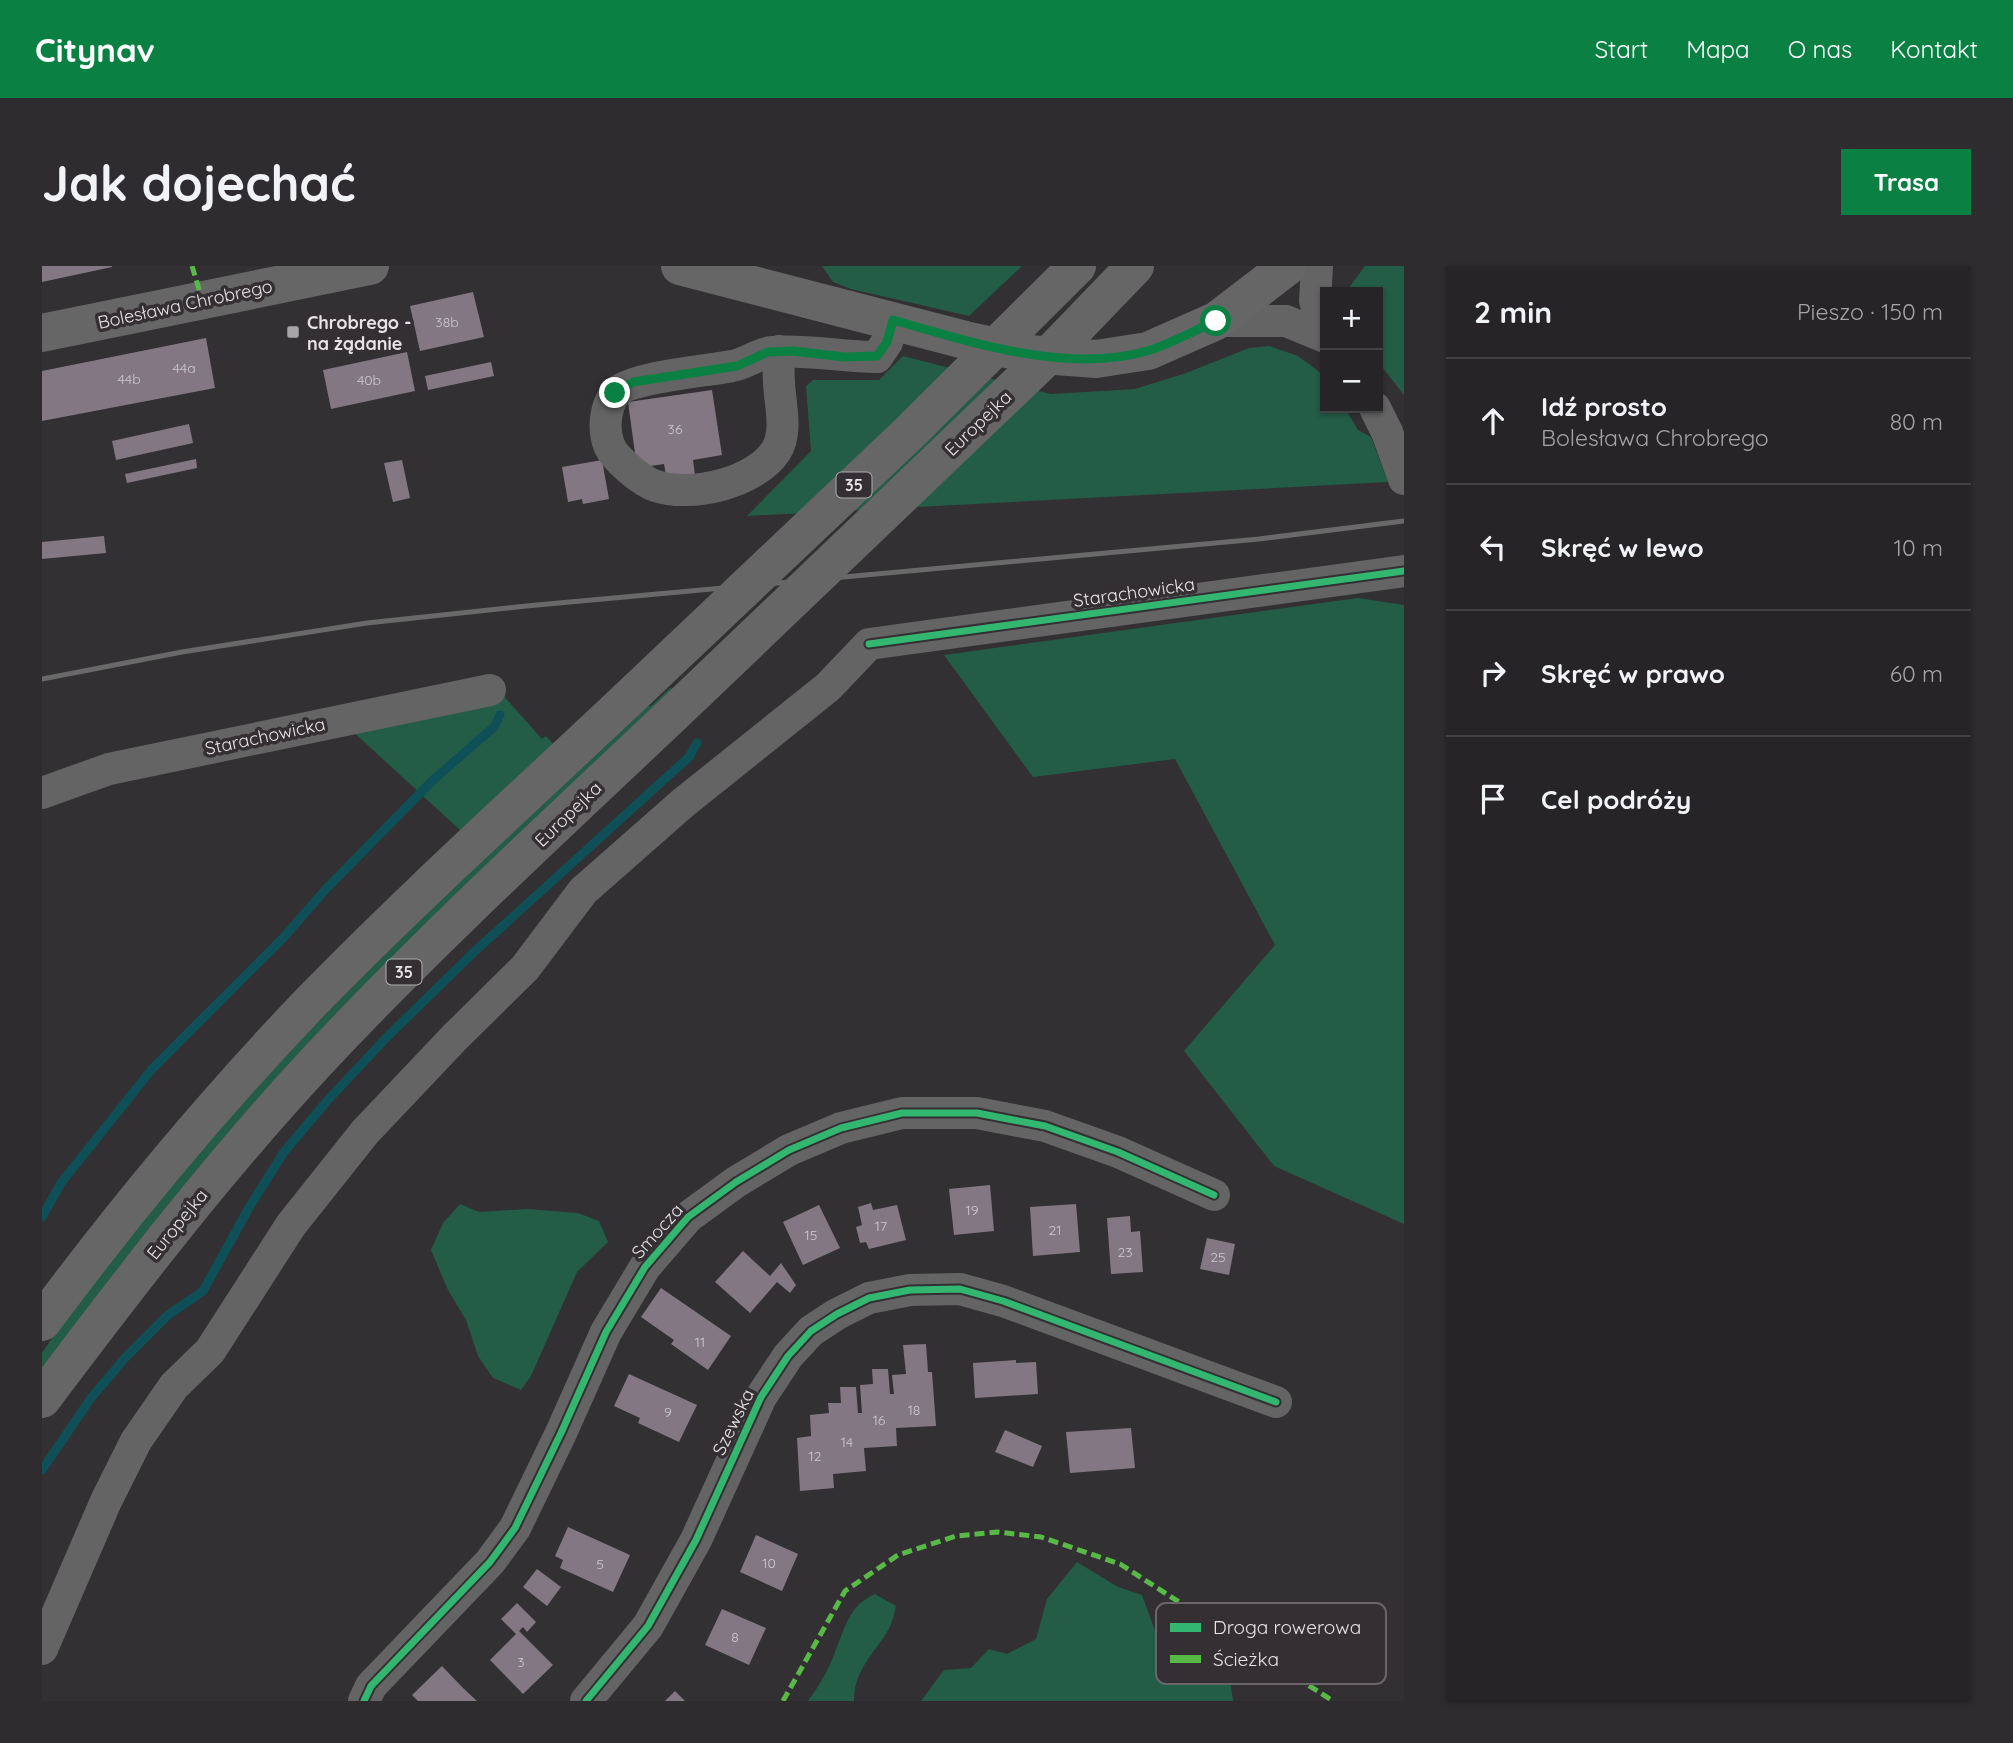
<!DOCTYPE html>
<html lang="pl">
<head>
<meta charset="utf-8">
<style>
	:root { --surface:#262426; --page:#2e2c2e; --text:#f1f3f6; --muted:#a4a4a7; --line:#424143; --accent:#0b8043 }
	body { margin:0; font-family:Quicksand,sans-serif; background:var(--page); color:var(--text) }
	.controls { position:absolute; right:21px; top:21px; display:grid; overflow:hidden; border-radius:0px; box-shadow:0 2px 5px #0004 }
	.controls button { width:63px; height:63px; display:grid; place-items:center; padding:0; border:0; border-bottom:2px solid var(--line); background:var(--surface); color:var(--text); font:35px sans-serif }
	.stop { position:absolute; width:21px; height:21px; margin:-16px; border:5px solid #0b8043; border-radius:50%; background:#fff }
	.stop.end { background:#0b8043; border-color:#fff; box-shadow:0 2px 7px #0008 }
	.list { margin:0; padding:0; list-style:none }
	h2 { display:flex; justify-content:space-between; align-items:center; height:91px; margin:0; padding:0 28px; font-size:30px }
	h2 small { font-size:23px; font-weight:400; color:var(--muted) }
	.list li { display:grid; grid-template-columns:46px 1fr auto; gap:21px; align-items:center; box-sizing:border-box; height:126px; padding:0 28px; border-top:2px solid var(--line) }
	.list b { display:block; font-size:26px; white-space:nowrap }
	.list p { margin:0; font-size:23px; white-space:nowrap; color:var(--muted) }
	.list em { font-size:23px; font-style:normal; color:var(--muted) }
	.icon { flex:none; width:38px; height:38px; fill:none; stroke:currentColor; stroke-width:2; stroke-linecap:round; stroke-linejoin:round }
	.map { position:relative; flex:none; width:1362px; height:1435px; overflow:hidden; border-radius:0px }
	header { display:flex; align-items:center; gap:42px; box-sizing:border-box; height:98px; padding:0 35px; background:var(--accent); color:#fff }
	header strong { font-size:33px }
	nav { display:flex; gap:38px; margin-inline-start:auto; font-size:24px }
	.intro { display:flex; align-items:center; justify-content:space-between; box-sizing:border-box; height:168px; padding:0 42px }
	h1 { margin:0; font-size:49px }
	.button { padding:18px 32px; border-radius:0px; background:var(--accent); color:#fff; font-size:24px; font-weight:700 }
	main { display:flex; gap:42px; padding:0 42px }
	aside { flex:1; background:var(--surface); border-radius:0px; box-shadow:0 2px 5px #0004 }
	.map>svg:first-child { display:block }
</style>
</head>
<body>
<header>
<strong>Citynav</strong>
<nav><a>Start</a><a>Mapa</a><a>O nas</a><a>Kontakt</a></nav>
</header>
<div class="intro"><h1>Jak dojechać</h1><a class="button">Trasa</a></div>
<main>
<div class="map">
<svg width="1362" height="1435" viewBox="0 0 1362 1435">
	<rect width="100%" height="100%" fill="#323032"/>
	<g fill="#235c47">
		<path d="M 780,0 L 980,0 L 927,50 L 809,23 L 791,16 Z"/>
		<path d="M 1323,0 L 1362,0 L 1362,129 L 1336,96 L 1336,26 L 1305,26 L 1306,23 Z"/>
		<path d="M 1227,80 L 1256,90 L 1283,110 L 1283,142 L 1303,142 L 1316,164 L 1329,171 L 1346,216 L 705,250 L 769,185 L 764,120 L 771,114 L 837,114 L 861,90 L 1009,128 L 1093,123 L 1144,107 L 1207,82 Z"/>
		<path d="M 1316,332 L 1362,339 L 1362,958 L 1232,900 L 1142,785 L 1233,679 L 1133,493 L 991,511 L 902,389 Z"/>
		<path d="M 628,422 L 632,423 L 0,1109 L 0,1087 L 8,1075 C 92,962 182,852 281,751 C 385,643 497,542 606,440 L 609,440 Z"/>
		<path d="M 461,429 L 500,473 L 504,470 L 512,479 L 419,565 L 306,461 Z"/>
		<path d="M 418,938 L 437,946 L 486,943 L 536,947 L 557,955 L 566,976 L 535,1006 L 489,1110 L 479,1124 L 451,1112 L 436,1090 L 424,1054 L 406,1024 L 389,984 L 401,957 Z"/>
		<path d="M 1035,1296 L 1076,1321 L 1100,1329 L 1115,1370 L 1139,1376 L 1187,1407 L 1191,1435 L 879,1435 L 902,1404 L 929,1402 L 947,1383 L 965,1388 L 994,1373 L 1005,1333 Z"/>
		<path d="M 833,1328 L 854,1340 C 852,1348 850,1359 845,1366 C 830,1390 812,1405 812,1435 L 766,1435 C 777,1420 787,1403 793,1386 C 803,1362 807,1339 833,1328 Z"/>
	</g>
	<g fill="none" stroke-linecap="round" stroke-linejoin="round">
		<g stroke="#0f5058" stroke-width="9">
			<path d="M 0,951 L 19,917 L 110,803 L 242,671 L 284,623 L 391,514 L 452,461 L 458,449"/>
			<path d="M 0,1204 L 49,1132 L 83,1092 L 126,1049 L 161,1025 L 208,940 L 242,886 L 285,835 L 344,772 L 431,687 L 647,491 L 655,477"/>
		</g>
	</g>
	<g fill="#837784">
		<path d="M 0,0 L 70,0 L 70,1 L 0,16 Z"/>
		<path d="M 431,26 L 442,71 L 378,85 L 368,40 Z"/>
		<path d="M 164,72 L 173,122 L 0,155 L 0,105 Z"/>
		<path d="M 365,86 L 373,125 L 289,143 L 281,104 Z"/>
		<path d="M 449,96 L 452,110 L 386,124 L 383,110 Z"/>
		<path d="M 670,124 L 680,189 L 651,194 L 654,217 L 626,221 L 622,198 L 595,202 L 586,136 Z"/>
		<path d="M 147,158 L 151,177 L 74,194 L 70,175 Z"/>
		<path d="M 154,193 L 155,202 L 85,217 L 83,208 Z"/>
		<path d="M 360,194 L 368,232 L 351,236 L 342,197 Z"/>
		<path d="M 560,194 L 567,233 L 541,238 L 540,233 L 526,236 L 520,201 Z"/>
		<path d="M 62,270 L 64,287 L 0,293 L 0,276 Z"/>
		<path d="M 948,919 L 952,965 L 912,969 L 907,923 Z"/>
		<path d="M 829,937 L 831,944 L 855,939 L 864,974 L 827,983 L 824,976 L 818,977 L 814,961 L 820,959 L 816,941 Z"/>
		<path d="M 1034,938 L 1038,986 L 991,990 L 988,941 Z"/>
		<path d="M 777,939 L 798,982 L 761,999 L 741,956 Z"/>
		<path d="M 1088,950 L 1089,966 L 1098,965 L 1101,1006 L 1069,1008 L 1065,952 Z"/>
		<path d="M 1165,972 L 1193,978 L 1187,1009 L 1158,1003 Z"/>
		<path d="M 701,985 L 728,1010 L 739,997 L 754,1019 L 748,1027 L 735,1016 L 708,1047 L 673,1016 Z"/>
		<path d="M 619,1022 L 689,1070 L 666,1104 L 629,1078 L 632,1074 L 599,1051 Z"/>
		<path d="M 884,1078 L 886,1106 L 890,1106 L 894,1160 L 854,1162 L 855,1180 L 822,1182 L 824,1205 L 791,1208 L 792,1222 L 758,1225 L 755,1172 L 769,1170 L 768,1149 L 787,1147 L 786,1137 L 799,1137 L 798,1121 L 814,1121 L 816,1147 L 820,1147 L 818,1119 L 831,1118 L 830,1103 L 846,1103 L 848,1128 L 852,1128 L 850,1109 L 864,1108 L 861,1079 Z"/>
		<path d="M 974,1094 L 974,1097 L 994,1096 L 996,1128 L 933,1132 L 931,1097 Z"/>
		<path d="M 587,1108 L 655,1139 L 637,1176 L 596,1157 L 598,1152 L 572,1140 Z"/>
		<path d="M 1089,1162 L 1093,1202 L 1028,1207 L 1024,1166 Z"/>
		<path d="M 963,1164 L 1000,1180 L 991,1201 L 953,1186 Z"/>
		<path d="M 526,1261 L 588,1289 L 571,1326 L 518,1302 L 521,1294 L 513,1290 Z"/>
		<path d="M 714,1269 L 756,1288 L 740,1325 L 698,1306 Z"/>
		<path d="M 495,1303 L 519,1321 L 505,1340 L 481,1321 Z"/>
		<path d="M 475,1337 L 494,1356 L 485,1366 L 481,1361 L 477,1365 L 511,1399 L 481,1428 L 448,1394 L 474,1368 L 459,1353 Z"/>
		<path d="M 680,1343 L 724,1362 L 707,1399 L 663,1379 Z"/>
		<path d="M 400,1400 L 420,1421 L 435,1435 L 376,1435 L 370,1429 Z"/>
		<path d="M 633,1425 L 643,1435 L 623,1435 Z"/>
	</g>
	<g fill="none" stroke-linecap="round" stroke-linejoin="round">
		<g stroke="#656464" stroke-width="32">
			<path d="M 1275,0 L 1273,35 L 1283,66"/>
			<path d="M 1174,55 L 1244,55 L 1283,71"/>
			<path d="M 737,85 C 737,96 736,106 737,117 C 738,138 746,166 734,185 C 713,217 649,232 614,220 C 600,216 572,192 567,179 C 561,164 563,141 573,128 C 586,111 667,105 690,100 C 704,98 716,87 730,86 C 764,83 800,91 835,91 L 845,76 L 851,54"/>
			<path d="M 1333,142 L 1345,166 L 1362,213"/>
			<path d="M 0,527 L 67,503 L 448,424"/>
			<path d="M 0,1383 L 64,1235 L 94,1175 L 132,1120 L 168,1085 L 249,959 L 323,866 L 413,771 L 483,702 L 541,625 L 641,537 L 786,421 L 827,378 L 1362,305"/>
			<path d="M 322,1435 L 329,1420 L 448,1296 L 473,1262 L 519,1167 L 564,1066 L 603,1001 L 646,951 L 694,916 L 747,884 L 799,862 L 860,847 L 935,847 L 1003,860 L 1076,886 L 1172,929"/>
			<path d="M 544,1435 L 606,1360 L 654,1274 L 719,1131 L 746,1090 L 769,1065 L 795,1048 L 827,1032 L 868,1024 L 918,1023 L 961,1035 L 1234,1136"/>
		</g>
		<g stroke="#676666" stroke-width="38">
			<path d="M 638,0 L 923,74 L 987,88 L 1054,93 L 1106,85 L 1174,55 L 1246,0"/>
			<path d="M 0,67 L 328,0"/>
			<path d="M 0,1056 C 83,944 172,837 268,737 C 370,632 479,534 585,434"/>
			<path d="M 0,1133 C 88,1016 177,900 277,793 C 396,666 526,548 652,428"/>
		</g>
		<path stroke="#696969" stroke-width="5" d="M 0,413 L 140,386 L 325,357 L 484,340 L 1217,273 L 1362,255"/>
		<g stroke="#676666" stroke-width="38">
			<path d="M 652,428 L 1014,82 L 1093,0"/>
			<path d="M 585,434 L 868,166 L 1035,0"/>
		</g>
		<g stroke="#58b947" stroke-width="5" stroke-dasharray="10 5" stroke-linecap="butt">
			<path d="M 150,0 L 160,33"/>
			<path d="M 741,1435 L 803,1325 L 856,1289 L 914,1270 L 956,1266 L 999,1271 L 1078,1298 L 1291,1435"/>
		</g>
		<defs>
			<g id="cycleway">
				<path d="M 827,378 L 1362,305"/>
				<path d="M 322,1435 L 329,1420 L 448,1296 L 473,1262 L 519,1167 L 564,1066 L 603,1001 L 646,951 L 694,916 L 747,884 L 799,862 L 860,847 L 935,847 L 1003,860 L 1076,886 L 1172,929"/>
				<path d="M 544,1435 L 606,1360 L 654,1274 L 719,1131 L 746,1090 L 769,1065 L 795,1048 L 827,1032 L 868,1024 L 918,1023 L 961,1035 L 1234,1136"/>
			</g>
		</defs>
		<use href="#cycleway" stroke="#332f33" stroke-width="11"/>
		<use href="#cycleway" stroke="#33b770" stroke-width="7"/>
	</g>
	<g fill="none" stroke-linecap="round" stroke-linejoin="round">
		<path stroke="#0b8043" stroke-width="9" d="M 573,127 L 591,116 L 695,100 L 726,86 L 751,85 L 802,91 L 835,90 L 845,76 L 851,54 C 928,76 1025,108 1105,85 C 1127,79 1153,64 1174,55"/>
	</g>
	<rect fill="#a7a5a7" stroke="#332f33" stroke-width="2.5" x="244" y="59" width="14" height="14" rx="3.5"/>
	<g text-anchor="middle" dominant-baseline="central" stroke-width="7" stroke-linejoin="round" paint-order="stroke">
		<g font-size="14" fill="#cdc9ce">
			<text x="405" y="56">38b</text>
			<text x="142" y="102">44a</text>
			<text x="87" y="113">44b</text>
			<text x="327" y="114">40b</text>
			<text x="633" y="163">36</text>
			<text x="930" y="944">19</text>
			<text x="839" y="960">17</text>
			<text x="1013" y="964">21</text>
			<text x="769" y="969">15</text>
			<text x="1083" y="986">23</text>
			<text x="1176" y="991">25</text>
			<text x="658" y="1076">11</text>
			<text x="872" y="1144">18</text>
			<text x="626" y="1146">9</text>
			<text x="837" y="1154">16</text>
			<text x="805" y="1176">14</text>
			<text x="773" y="1190">12</text>
			<text x="727" y="1297">10</text>
			<text x="558" y="1298">5</text>
			<text x="693" y="1371">8</text>
			<text x="479" y="1396">3</text>
		</g>
		<g fill="#332f33" stroke="#b0aeb0" stroke-width="2">
			<rect x="794.5" y="206.5" width="35" height="25" rx="5"/>
			<rect x="344.5" y="693.5" width="35" height="25" rx="5"/>
		</g>
		<g font-size="16" font-weight="bold" fill="#e6e4e6">
			<text x="812" y="219">35</text>
			<text x="362" y="706">35</text>
		</g>
		<g font-size="18" fill="#e6e4e6" stroke="#332f33">
			<text transform="translate(143 38) rotate(-12)">Bolesława Chrobrego</text>
			<text transform="translate(936 157) rotate(-44)">Europejka</text>
			<text transform="translate(1092 326) rotate(-8)">Starachowicka</text>
			<text transform="translate(223 470) rotate(-12)">Starachowicka</text>
			<text transform="translate(526 548) rotate(-44)">Europejka</text>
			<text transform="translate(135 958) rotate(-51)">Europejka</text>
			<text transform="translate(615 965) rotate(-48)">Smocza</text>
			<text transform="translate(691 1156) rotate(-64)">Szewska</text>
		</g>
		<g font-size="18" font-weight="bold" fill="#e6e4e6" stroke="#332f33" text-anchor="start">
			<text x="265" y="56">Chrobrego -<tspan x="265" dy="21">na żądanie</tspan></text>
		</g>
	</g>
	<rect x="1114" y="1337" width="230" height="81" rx="10" fill="#332f33" stroke="#696569" stroke-width="2"/>
	<rect x="1128" y="1357" width="31" height="9" fill="#33b770"/>
	<rect x="1128" y="1389" width="31" height="8" fill="#58b947"/>
	<g font-size="19" fill="#e6e4e6">
		<text x="1171" y="1368">Droga rowerowa</text>
		<text x="1171" y="1400">Ścieżka</text>
	</g>
</svg>
<div class="controls">
<button>+</button>
<button>−</button>
</div>
<div class="stop" style="left:1174px;top:55px"></div>
<div class="stop end" style="left:573px;top:127px"></div>
</div>
<aside>
<h2>2 min<small>Pieszo · 150 m</small></h2>
<ul class="list">
<li><svg class="icon" aria-label="ahead" viewBox="0 0 24 24"><path d="M12 20V5M6 11l6-6 6 6"/></svg><div><b>Idź prosto</b><p>Bolesława Chrobrego</p></div><em>80 m</em></li>
<li><svg class="icon" aria-label="left" viewBox="0 0 24 24"><path d="M17 20v-9H6M10 6l-5 5 5 5"/></svg><div><b>Skręć w lewo</b></div><em>10 m</em></li>
<li><svg class="icon" aria-label="right" viewBox="0 0 24 24"><path d="M7 20v-9h11M14 6l5 5-5 5"/></svg><div><b>Skręć w prawo</b></div><em>60 m</em></li>
<li><svg class="icon" aria-label="arrive" viewBox="0 0 24 24"><path d="M6 21V4h12l-3 4 3 4H6"/></svg><div><b>Cel podróży</b></div></li>
</ul>
</aside>
</main>
</body>
</html>
